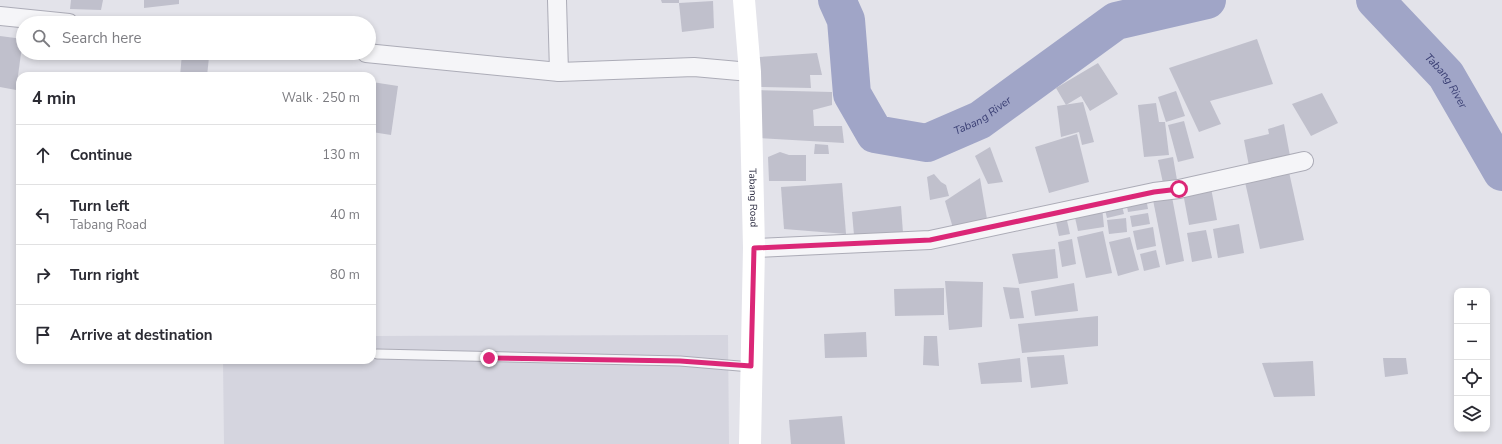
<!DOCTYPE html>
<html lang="en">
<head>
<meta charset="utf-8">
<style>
	:root { --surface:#fff; --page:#f7f7f7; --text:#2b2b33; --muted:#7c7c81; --line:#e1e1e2 }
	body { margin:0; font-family:"Nunito Sans",sans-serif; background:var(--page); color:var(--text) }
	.controls { position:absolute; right:12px; bottom:12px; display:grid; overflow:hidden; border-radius:8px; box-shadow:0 2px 6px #0003 }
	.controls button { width:36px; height:36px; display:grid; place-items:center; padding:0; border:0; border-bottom:1px solid var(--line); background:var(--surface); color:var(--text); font:20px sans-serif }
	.stop { position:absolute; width:12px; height:12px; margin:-9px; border:3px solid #db2777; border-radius:50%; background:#fff }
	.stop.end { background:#db2777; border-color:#fff; box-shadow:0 1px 4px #0008 }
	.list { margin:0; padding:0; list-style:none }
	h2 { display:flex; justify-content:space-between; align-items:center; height:52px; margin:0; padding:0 16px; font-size:17px }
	h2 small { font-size:13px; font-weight:400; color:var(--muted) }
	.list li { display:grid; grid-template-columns:26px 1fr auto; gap:12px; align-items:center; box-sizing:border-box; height:60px; padding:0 16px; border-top:1px solid var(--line) }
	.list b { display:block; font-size:15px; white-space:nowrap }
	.list p { margin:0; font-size:13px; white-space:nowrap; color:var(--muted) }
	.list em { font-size:13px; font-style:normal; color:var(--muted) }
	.icon { flex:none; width:22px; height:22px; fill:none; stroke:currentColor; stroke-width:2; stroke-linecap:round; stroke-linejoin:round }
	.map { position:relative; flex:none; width:1502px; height:444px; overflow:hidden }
	.search { position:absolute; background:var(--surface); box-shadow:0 2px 6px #0003; left:16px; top:16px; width:360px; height:44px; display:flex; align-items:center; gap:10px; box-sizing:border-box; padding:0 14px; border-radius:22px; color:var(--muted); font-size:15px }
	.panel { position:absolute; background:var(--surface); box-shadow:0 2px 6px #0003; left:16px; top:72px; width:360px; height:292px; border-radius:12px }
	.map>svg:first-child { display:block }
</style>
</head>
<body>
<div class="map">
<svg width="1502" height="444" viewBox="0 0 1502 444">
	<rect width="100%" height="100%" fill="#e3e3ea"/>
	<path fill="#d5d5df" d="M 728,335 L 729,444 L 224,444 L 223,360 L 372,360 L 372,336 Z"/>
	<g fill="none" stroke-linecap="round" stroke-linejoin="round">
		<g stroke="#a0a5c7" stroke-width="38">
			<path id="s1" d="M 837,0 L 846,20 L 852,94 L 875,134 L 927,143 L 980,120 L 1116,21 L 1207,0"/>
			<path id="s2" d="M 1375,0 L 1446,75 L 1502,172"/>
		</g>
	</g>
	<g fill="#c0c0cc">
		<path d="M 71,0 L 103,0 L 101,10 L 70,9 Z"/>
		<path d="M 144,0 L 179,0 L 179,4 L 144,8 Z"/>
		<path d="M 661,0 L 679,0 L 679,3 L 662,3 Z"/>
		<path d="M 713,1 L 714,28 L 682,32 L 679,3 Z"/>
		<path d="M 0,36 L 23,39 L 16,90 L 0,87 Z"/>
		<path d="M 1257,39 L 1273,84 L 1210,101 L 1221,124 L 1199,132 L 1169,68 Z"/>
		<path d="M 817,53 L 822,75 L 810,75 L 811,88 L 760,87 L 759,57 Z"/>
		<path d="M 182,54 L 209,57 L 207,76 L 180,76 Z"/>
		<path d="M 1098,63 L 1118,94 L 1090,111 L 1081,96 L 1066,105 L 1056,88 Z"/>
		<path d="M 372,82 L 398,86 L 391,135 L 372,132 L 374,115 L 372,115 Z"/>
		<path d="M 757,90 L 832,92 L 832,105 L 813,110 L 814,126 L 842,126 L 844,143 L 759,138 Z"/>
		<path d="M 1176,91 L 1185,116 L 1166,122 L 1158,97 Z"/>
		<path d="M 1322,93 L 1338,123 L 1311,136 L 1292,104 Z"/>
		<path d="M 1083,102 L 1094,142 L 1082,145 L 1079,132 L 1061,137 L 1057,106 Z"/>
		<path d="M 1156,103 L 1159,122 L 1165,122 L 1169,155 L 1144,157 L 1138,105 Z"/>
		<path d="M 1184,121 L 1194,158 L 1178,162 L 1168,125 Z"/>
		<path d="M 1284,124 L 1290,156 L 1249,166 L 1244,140 L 1269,134 L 1268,129 Z"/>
		<path d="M 1077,134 L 1089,182 L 1049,193 L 1035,147 Z"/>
		<path d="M 815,144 L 828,145 L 829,154 L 814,154 Z"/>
		<path d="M 990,147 L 1003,182 L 988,184 L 975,156 Z"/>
		<path d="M 780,152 L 789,155 L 806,155 L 806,181 L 769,181 L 768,157 Z"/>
		<path d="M 1173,157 L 1177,180 L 1163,183 L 1158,160 Z"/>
		<path d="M 1289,172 L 1304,240 L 1260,249 L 1245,182 Z"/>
		<path d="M 934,174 L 941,182 L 946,185 L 949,196 L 930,200 L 927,177 Z"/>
		<path d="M 980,178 L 987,219 L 953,228 L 945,201 Z"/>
		<path d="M 842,183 L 846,234 L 784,229 L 781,187 Z"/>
		<path d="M 1211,188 L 1217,220 L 1189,225 L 1183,193 Z"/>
		<path d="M 1172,197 L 1184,261 L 1166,265 L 1153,200 Z"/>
		<path d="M 1146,198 L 1148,209 L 1128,212 L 1126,201 Z"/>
		<path d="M 1121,202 L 1124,214 L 1107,218 L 1104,206 Z"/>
		<path d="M 901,206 L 903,233 L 854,235 L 852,212 Z"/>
		<path d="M 1102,207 L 1104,227 L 1078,231 L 1074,213 Z"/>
		<path d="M 1148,213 L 1150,224 L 1132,227 L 1130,216 Z"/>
		<path d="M 1066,216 L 1070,234 L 1059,236 L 1055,218 Z"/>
		<path d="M 1126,218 L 1127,232 L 1109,234 L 1107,220 Z"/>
		<path d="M 1239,224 L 1244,253 L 1218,258 L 1213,229 Z"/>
		<path d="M 1153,227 L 1156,246 L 1137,250 L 1133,231 Z"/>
		<path d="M 1206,230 L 1212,258 L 1192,262 L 1187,233 Z"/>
		<path d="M 1103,231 L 1112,273 L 1086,278 L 1077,237 Z"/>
		<path d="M 1130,237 L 1139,270 L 1118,276 L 1109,242 Z"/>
		<path d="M 1072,239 L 1076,264 L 1062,267 L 1058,242 Z"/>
		<path d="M 1055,249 L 1058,278 L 1019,284 L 1012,254 Z"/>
		<path d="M 1156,250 L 1160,267 L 1144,271 L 1140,254 Z"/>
		<path d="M 945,281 L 983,282 L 982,327 L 949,330 Z"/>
		<path d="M 1074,283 L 1078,311 L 1035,316 L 1031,291 Z"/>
		<path d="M 1003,287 L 1019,288 L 1024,318 L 1010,319 Z"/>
		<path d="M 944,288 L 944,315 L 895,316 L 894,289 Z"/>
		<path d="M 1098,316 L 1098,346 L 1022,353 L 1018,324 Z"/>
		<path d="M 866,332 L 867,357 L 825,358 L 824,334 Z"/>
		<path d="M 924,336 L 937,336 L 939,366 L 923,365 Z"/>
		<path d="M 1064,355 L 1068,384 L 1031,388 L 1027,357 Z"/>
		<path d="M 1020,358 L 1022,382 L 981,384 L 978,363 Z"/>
		<path d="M 1383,358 L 1406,358 L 1408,374 L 1385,377 Z"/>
		<path d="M 1313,361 L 1315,396 L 1274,397 L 1262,363 Z"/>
		<path d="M 842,416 L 845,444 L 791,444 L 789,420 Z"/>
	</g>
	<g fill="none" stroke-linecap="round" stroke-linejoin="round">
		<defs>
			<path id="service" d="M 377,354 L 680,361 L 751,367"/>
			<g id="minor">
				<path d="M 557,0 L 559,72"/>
				<path d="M 0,16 L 69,23"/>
				<path d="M 366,53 L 559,72 L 694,67 L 750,72"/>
				<path d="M 754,248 L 930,240 L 1154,192 L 1179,189 L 1304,161"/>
			</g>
		</defs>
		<use href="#service" stroke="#acacb7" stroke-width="11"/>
		<use href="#minor" stroke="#acacb7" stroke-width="20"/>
		<use href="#service" stroke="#f5f5f8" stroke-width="9"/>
		<use href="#minor" stroke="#f5f5f8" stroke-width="18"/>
		<path stroke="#fff" stroke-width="22" id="s3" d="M 744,0 L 750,72 L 754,248 L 750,444"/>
	</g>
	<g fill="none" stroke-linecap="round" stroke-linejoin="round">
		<path stroke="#db2777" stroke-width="5" d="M 489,358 L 680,361 L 751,366 L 754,248 L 930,240 L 1154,192 L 1179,189"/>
	</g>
	<g text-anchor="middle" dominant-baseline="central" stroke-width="3" stroke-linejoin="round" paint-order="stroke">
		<g font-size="10" fill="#2c2c41" stroke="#f2f3f7">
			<text stroke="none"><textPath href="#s3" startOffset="198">Tabang Road</textPath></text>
		</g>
		<g font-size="11" font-style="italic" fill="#383d72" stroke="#f2f3f7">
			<text stroke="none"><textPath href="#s2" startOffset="108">Tabang River</textPath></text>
			<text stroke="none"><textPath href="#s1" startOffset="257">Tabang River</textPath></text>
		</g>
	</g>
</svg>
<div class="controls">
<button>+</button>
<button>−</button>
<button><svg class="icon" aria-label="locate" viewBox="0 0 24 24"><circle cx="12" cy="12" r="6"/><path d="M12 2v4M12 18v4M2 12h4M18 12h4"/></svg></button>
<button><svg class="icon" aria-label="layers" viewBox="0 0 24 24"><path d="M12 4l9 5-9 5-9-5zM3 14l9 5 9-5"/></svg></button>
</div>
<div class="stop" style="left:1179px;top:189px"></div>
<div class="stop end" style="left:489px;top:358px"></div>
<div class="search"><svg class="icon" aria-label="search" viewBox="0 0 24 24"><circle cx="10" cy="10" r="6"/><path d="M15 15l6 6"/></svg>Search here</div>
<section class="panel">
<h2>4 min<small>Walk · 250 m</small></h2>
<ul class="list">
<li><svg class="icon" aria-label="ahead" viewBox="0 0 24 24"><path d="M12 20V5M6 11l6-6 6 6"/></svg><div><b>Continue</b></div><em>130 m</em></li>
<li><svg class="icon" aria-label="left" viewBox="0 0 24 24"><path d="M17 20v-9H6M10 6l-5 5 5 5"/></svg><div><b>Turn left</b><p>Tabang Road</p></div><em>40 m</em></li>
<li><svg class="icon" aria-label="right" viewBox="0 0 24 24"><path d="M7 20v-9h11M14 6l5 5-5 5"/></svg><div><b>Turn right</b></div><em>80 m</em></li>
<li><svg class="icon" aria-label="arrive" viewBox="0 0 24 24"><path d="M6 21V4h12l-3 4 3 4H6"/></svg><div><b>Arrive at destination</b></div></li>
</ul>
</section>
</div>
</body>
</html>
